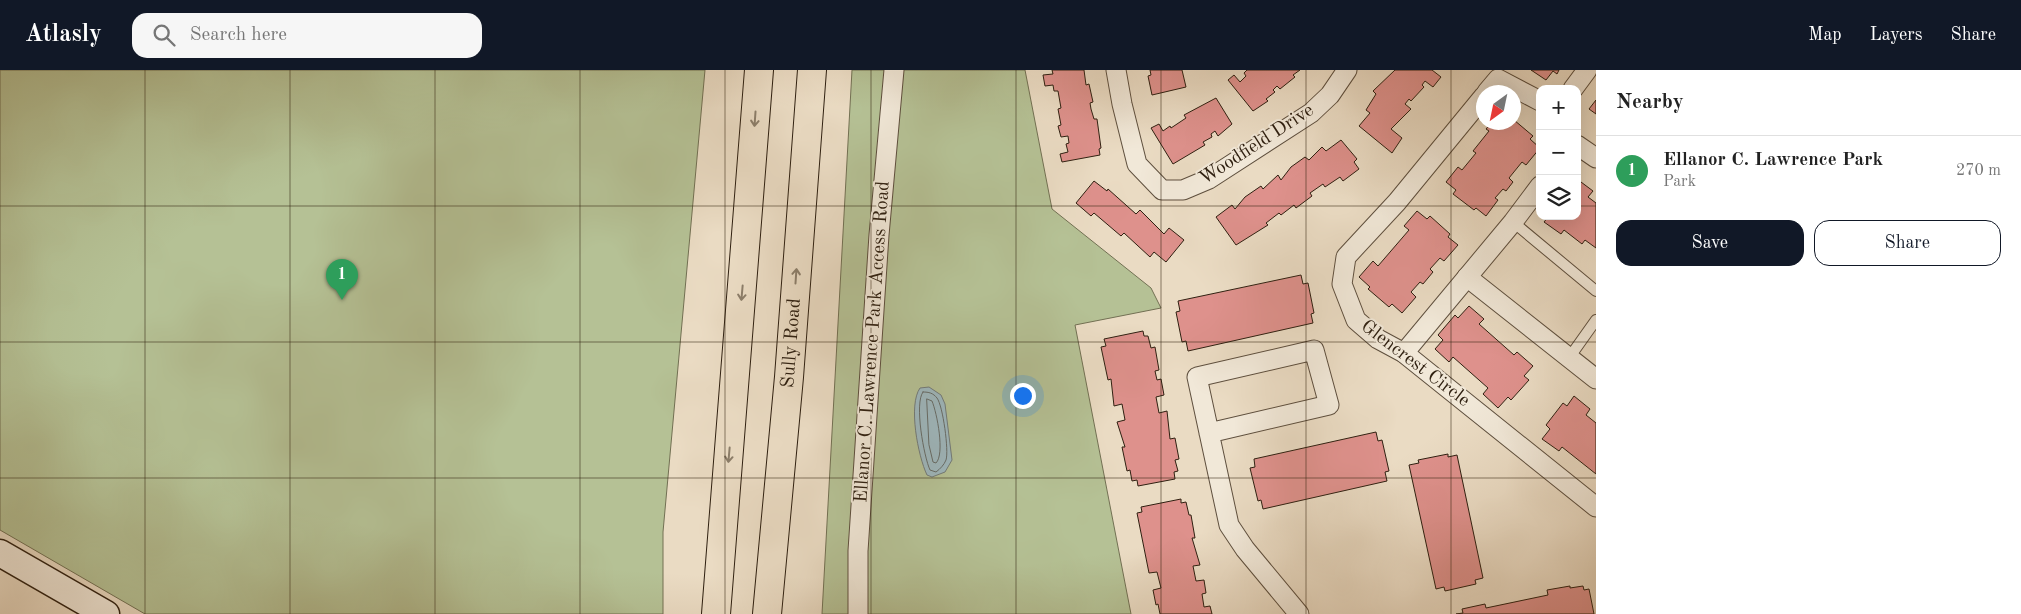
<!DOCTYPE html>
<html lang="en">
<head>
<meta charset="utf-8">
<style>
	:root { --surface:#fff; --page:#f6f6f6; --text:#222; --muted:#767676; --line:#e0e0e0; --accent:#111827 }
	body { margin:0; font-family:"Old Standard TT",serif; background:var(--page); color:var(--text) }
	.controls { position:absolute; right:15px; top:15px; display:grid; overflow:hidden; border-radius:10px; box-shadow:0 5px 20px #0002 }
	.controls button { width:45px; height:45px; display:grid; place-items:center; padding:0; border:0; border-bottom:1px solid var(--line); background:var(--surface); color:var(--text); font:25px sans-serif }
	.compass { position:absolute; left:1476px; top:15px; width:45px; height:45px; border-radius:50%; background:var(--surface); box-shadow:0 5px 20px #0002; rotate:213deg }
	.you { position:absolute; left:1022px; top:325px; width:18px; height:18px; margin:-12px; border:4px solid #fff; border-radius:50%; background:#1a73e8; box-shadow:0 0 0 8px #1a73e833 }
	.badge { display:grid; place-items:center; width:32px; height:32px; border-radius:50%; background:var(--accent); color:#fff; font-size:16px; font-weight:700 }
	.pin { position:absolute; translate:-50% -41px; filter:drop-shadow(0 1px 2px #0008) }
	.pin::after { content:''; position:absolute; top:26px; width:18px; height:15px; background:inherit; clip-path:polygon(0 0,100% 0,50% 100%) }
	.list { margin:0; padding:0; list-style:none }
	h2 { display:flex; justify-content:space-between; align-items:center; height:65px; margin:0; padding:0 20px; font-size:21px }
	h2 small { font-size:16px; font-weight:400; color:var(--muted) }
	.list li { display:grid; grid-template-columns:32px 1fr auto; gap:15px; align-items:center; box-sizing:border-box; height:70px; padding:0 20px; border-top:1px solid var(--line) }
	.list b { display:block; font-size:19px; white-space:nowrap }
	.list p { margin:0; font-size:16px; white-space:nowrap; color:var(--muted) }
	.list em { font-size:16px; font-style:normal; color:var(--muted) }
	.actions { display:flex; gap:10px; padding:15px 20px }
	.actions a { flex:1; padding:11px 0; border:1px solid var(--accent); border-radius:15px; text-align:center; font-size:18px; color:var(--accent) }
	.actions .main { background:var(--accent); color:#fff }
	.icon { flex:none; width:28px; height:28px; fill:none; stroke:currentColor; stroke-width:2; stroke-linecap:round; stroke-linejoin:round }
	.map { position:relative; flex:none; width:1596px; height:544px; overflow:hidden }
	header { display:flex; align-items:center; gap:30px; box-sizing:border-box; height:70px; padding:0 25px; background:var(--accent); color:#fff }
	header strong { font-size:24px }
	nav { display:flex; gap:28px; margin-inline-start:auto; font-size:18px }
	.search { width:350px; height:45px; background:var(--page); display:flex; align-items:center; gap:12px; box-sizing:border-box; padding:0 18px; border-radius:15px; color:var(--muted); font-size:19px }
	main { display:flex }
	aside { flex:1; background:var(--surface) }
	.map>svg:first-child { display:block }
</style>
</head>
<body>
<header>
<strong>Atlasly</strong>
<div class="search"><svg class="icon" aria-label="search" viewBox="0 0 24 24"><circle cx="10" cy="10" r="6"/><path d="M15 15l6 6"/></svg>Search here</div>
<nav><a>Map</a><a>Layers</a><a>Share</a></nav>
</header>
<main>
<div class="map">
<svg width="1596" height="544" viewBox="0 0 1596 544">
	<rect width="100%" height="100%" fill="#eadbc3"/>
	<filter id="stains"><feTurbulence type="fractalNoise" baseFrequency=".004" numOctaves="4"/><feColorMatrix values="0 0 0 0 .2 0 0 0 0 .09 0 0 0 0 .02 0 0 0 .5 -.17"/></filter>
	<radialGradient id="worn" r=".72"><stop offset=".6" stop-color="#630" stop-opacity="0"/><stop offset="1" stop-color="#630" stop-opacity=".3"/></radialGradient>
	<g fill="#b5c195" stroke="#727053">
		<path d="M 0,0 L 705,0 L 663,462 L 663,544 L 145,544 L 0,460 Z"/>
		<path d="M 852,0 L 1025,0 L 1052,139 L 1151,218 L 1161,238 L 1075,255 L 1131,544 L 822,544 Z"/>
	</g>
	<path fill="#9eb8bf" stroke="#727b79" d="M 929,317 L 941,325 L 945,334 L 952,390 L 945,402 L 932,407 L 927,405 C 918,386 908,335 920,318 Z"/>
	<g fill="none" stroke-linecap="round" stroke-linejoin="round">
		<g stroke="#666c68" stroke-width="1">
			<path d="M 923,322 C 929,322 933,323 937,328 C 943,336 949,381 946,390 C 944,395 940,399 936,402 L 930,400 C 924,387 914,333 923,322 Z"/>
			<path d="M 927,329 L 932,331 C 937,343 945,384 936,393 L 933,392 L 929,375 Z"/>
		</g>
	</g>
	<g fill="#de918c" stroke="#2f2011">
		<path d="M 1052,0 L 1084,0 L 1086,15 L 1089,14 L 1093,32 L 1090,33 L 1091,39 L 1094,49 L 1097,49 L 1101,78 L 1099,79 L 1100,85 L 1062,92 L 1060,84 L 1068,82 L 1066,74 L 1069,73 L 1068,66 L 1061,67 L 1058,56 L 1061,55 L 1058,39 L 1061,38 L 1058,21 L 1054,21 L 1053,15 L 1045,16 L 1043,5 L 1053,4 Z"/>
		<path d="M 1150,0 L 1182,0 L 1186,17 L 1152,25 L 1148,6 L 1151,5 Z"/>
		<path d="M 1247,0 L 1300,0 L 1293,5 L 1295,7 L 1280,19 L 1277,16 L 1273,20 L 1275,22 L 1266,29 L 1268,31 L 1253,41 L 1228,10 L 1234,5 L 1240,12 L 1246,6 L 1244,3 Z"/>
		<path d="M 1395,0 L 1432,0 L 1441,7 L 1433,17 L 1425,11 L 1422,15 L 1424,17 L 1411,31 L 1409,29 L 1405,34 L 1411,39 L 1391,59 L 1402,68 L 1392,83 L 1359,56 L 1370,43 L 1366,40 L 1376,24 L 1373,21 Z"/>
		<path d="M 1531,0 L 1559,0 L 1557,4 L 1553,1 L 1546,10 Z"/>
		<path d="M 1216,28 L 1232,54 L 1218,66 L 1215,61 L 1211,64 L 1212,67 L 1203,72 L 1205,75 L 1173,94 L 1151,58 L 1159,54 L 1163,61 L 1170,56 L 1171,58 L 1186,48 L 1184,45 Z"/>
		<path d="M 1596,30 L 1596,44 L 1589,39 Z"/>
		<path d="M 1514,50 L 1533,66 L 1530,69 L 1540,78 L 1526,95 L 1522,92 L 1509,108 L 1513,112 L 1506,121 L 1503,119 L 1495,128 L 1498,130 L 1486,146 L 1476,138 L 1474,140 L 1453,124 L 1456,120 L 1446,112 L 1458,97 L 1462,100 L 1476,83 L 1473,81 L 1489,61 L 1486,59 L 1492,52 L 1514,52 Z"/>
		<path d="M 1341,70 L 1357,89 L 1354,92 L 1359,99 L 1343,111 L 1340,107 L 1325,117 L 1323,114 L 1310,123 L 1312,126 L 1296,138 L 1294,135 L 1281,145 L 1279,143 L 1266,153 L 1268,155 L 1236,175 L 1216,147 L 1232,135 L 1235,139 L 1245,127 L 1261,116 L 1263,119 L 1278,105 L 1281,110 L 1291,97 L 1305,87 L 1309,90 L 1322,77 L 1326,81 Z"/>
		<path d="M 1577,109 L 1593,121 L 1588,127 L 1596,133 L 1596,178 L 1585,170 L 1582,174 L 1564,160 L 1561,164 L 1544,152 L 1549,146 L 1577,146 Z"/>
		<path d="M 1094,111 L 1107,121 L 1108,119 L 1136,144 L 1140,140 L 1164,164 L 1169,158 L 1184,170 L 1166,192 L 1154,182 L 1150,187 L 1124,163 L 1121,166 L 1094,143 L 1091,146 L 1076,133 Z"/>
		<path d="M 1417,141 L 1427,149 L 1430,146 L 1450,164 L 1448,167 L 1458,175 L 1444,191 L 1440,188 L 1430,199 L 1433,202 L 1423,214 L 1420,212 L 1411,222 L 1416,227 L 1402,243 L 1392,234 L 1389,237 L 1368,219 L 1370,217 L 1359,207 L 1373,191 L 1378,196 L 1409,160 L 1404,156 Z"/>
		<path d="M 1301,205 L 1303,214 L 1308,213 L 1314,243 L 1311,244 L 1313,253 L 1188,281 L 1186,271 L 1182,272 L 1176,242 L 1180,241 L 1178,231 Z"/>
		<path d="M 1469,236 L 1484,249 L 1479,254 L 1514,285 L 1517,282 L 1533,296 L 1524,306 L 1529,310 L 1511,330 L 1508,327 L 1498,338 L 1483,324 L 1488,318 L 1453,287 L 1449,292 L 1435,279 L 1443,270 L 1438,265 L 1455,245 L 1458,248 Z"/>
		<path d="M 1143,261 L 1144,266 L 1148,266 L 1151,278 L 1155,277 L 1159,300 L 1155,301 L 1157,310 L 1161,309 L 1164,325 L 1156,327 L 1159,343 L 1167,341 L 1170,369 L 1175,368 L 1179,389 L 1175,390 L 1178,401 L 1174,402 L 1175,409 L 1138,416 L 1137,410 L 1132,411 L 1130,400 L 1127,401 L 1122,377 L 1125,377 L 1117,352 L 1125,350 L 1122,334 L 1114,336 L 1111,309 L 1108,310 L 1101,277 L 1106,276 L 1104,269 Z"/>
		<path d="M 1574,326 L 1590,339 L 1586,345 L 1596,353 L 1596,404 L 1562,377 L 1559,381 L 1542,369 L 1550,359 L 1546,355 L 1563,333 L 1567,336 Z"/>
		<path d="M 1376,362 L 1378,371 L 1382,370 L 1389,401 L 1385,402 L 1387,411 L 1263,439 L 1261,430 L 1258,431 L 1250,398 L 1255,397 L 1254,389 Z"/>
		<path d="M 1448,384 L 1448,387 L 1457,385 L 1483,508 L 1475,510 L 1476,514 L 1445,521 L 1444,517 L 1436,519 L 1409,395 L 1419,393 L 1418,390 Z"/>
		<path d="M 1181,429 L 1181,433 L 1186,432 L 1189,445 L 1191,445 L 1195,468 L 1192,468 L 1200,495 L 1193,496 L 1196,511 L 1204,510 L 1206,523 L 1202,524 L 1204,537 L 1210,536 L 1212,544 L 1160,544 L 1158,534 L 1156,535 L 1153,520 L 1161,518 L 1157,502 L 1149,503 L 1137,443 L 1142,442 L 1141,437 Z"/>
		<path d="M 1570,516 L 1570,518 L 1583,516 L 1584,520 L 1589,519 L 1594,544 L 1456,544 L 1463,543 L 1462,539 L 1485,534 L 1486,538 L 1548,525 L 1547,520 Z"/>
	</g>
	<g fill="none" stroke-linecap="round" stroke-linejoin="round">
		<defs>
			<g id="lane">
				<path d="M 1513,152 L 1596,221"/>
				<path d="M 1569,288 L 1596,250"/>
			</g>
			<g id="street">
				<path d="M 1116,0 L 1122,34 L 1137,94 L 1162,120 L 1183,120 L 1209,109 L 1311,43 L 1330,25 L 1347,0"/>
				<path d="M 1573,19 L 1587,0"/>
				<path d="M 1487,22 L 1498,9 L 1540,31"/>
				<path d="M 1484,26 L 1397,132 L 1346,187 L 1342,214 L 1356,250 L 1378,269 L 1404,283 L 1596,437"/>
				<path d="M 1577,75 L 1596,88"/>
				<path d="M 1467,207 L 1596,309"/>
				<path d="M 1404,283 L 1513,152 L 1540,116"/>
				<path d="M 1209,363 L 1329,335 L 1314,280 L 1197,307 L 1229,455 L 1245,479 L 1299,544"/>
				<path d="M 858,544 L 858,481 L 879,165 L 894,0"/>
			</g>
			<path id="secondary" d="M 0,483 L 106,544"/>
			<g id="highway">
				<path d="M 716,544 L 759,0"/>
				<path id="s1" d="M 767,544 L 789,307 L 812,0"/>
			</g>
		</defs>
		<use href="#lane" stroke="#5e4f3e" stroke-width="12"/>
		<use href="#street" stroke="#5e4f3e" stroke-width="21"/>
		<use href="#secondary" stroke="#2f2011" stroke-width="29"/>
		<use href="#highway" stroke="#2f2011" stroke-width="30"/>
		<use href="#lane" stroke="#f1e8d8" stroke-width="10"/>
		<use href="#street" stroke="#f1e8d8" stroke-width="19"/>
		<use href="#secondary" stroke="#f1e8d8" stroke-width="26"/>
		<use href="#highway" stroke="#eadbc3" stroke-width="28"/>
	</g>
	<defs><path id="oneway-shaft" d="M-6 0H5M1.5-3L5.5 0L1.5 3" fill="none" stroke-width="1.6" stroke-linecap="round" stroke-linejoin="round" transform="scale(1.25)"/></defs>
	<g stroke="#8c7e6a">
		<use href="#oneway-shaft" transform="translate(755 49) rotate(94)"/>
		<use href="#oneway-shaft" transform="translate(796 206) rotate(-86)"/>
		<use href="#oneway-shaft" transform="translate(742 223) rotate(95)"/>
		<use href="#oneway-shaft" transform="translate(729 385) rotate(95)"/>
	</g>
	<path fill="none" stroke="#2f2011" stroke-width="1" stroke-opacity="0.55" d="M 145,0 L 145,544M 290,0 L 290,544M 435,0 L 435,544M 580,0 L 580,544M 725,0 L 725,544M 871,0 L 871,544M 1016,0 L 1016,544M 1161,0 L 1161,544M 1306,0 L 1306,544M 1451,0 L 1451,544M 0,136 L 1540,136M 1577,136 L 1596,136M 0,272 L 1596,272M 0,408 L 1596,408"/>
	<g text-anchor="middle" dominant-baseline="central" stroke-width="4" stroke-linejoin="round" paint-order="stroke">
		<g font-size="19" fill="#2f2011" stroke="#f1e8d8">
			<text transform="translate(1257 75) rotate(-33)">Woodfield Drive</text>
			<text stroke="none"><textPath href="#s1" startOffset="272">Sully Road</textPath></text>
			<text transform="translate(873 272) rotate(-86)">Ellanor C. Lawrence Park Access Road</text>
			<text transform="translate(1415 294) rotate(37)">Glencrest Circle</text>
		</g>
	</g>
	<rect width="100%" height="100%" filter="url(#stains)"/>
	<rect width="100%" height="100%" fill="url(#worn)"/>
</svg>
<div class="controls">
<button>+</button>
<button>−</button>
<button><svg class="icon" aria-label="layers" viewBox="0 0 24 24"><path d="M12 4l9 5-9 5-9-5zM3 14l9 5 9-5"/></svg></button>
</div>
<svg class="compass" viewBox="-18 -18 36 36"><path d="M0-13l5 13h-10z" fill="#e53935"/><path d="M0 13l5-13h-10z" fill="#767676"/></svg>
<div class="you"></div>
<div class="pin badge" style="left:342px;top:230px;background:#2e9e5b">1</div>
</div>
<aside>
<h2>Nearby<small></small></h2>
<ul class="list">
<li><span class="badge" style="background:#2e9e5b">1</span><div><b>Ellanor C. Lawrence Park</b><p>Park</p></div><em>270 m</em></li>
</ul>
<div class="actions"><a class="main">Save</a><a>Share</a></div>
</aside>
</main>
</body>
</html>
